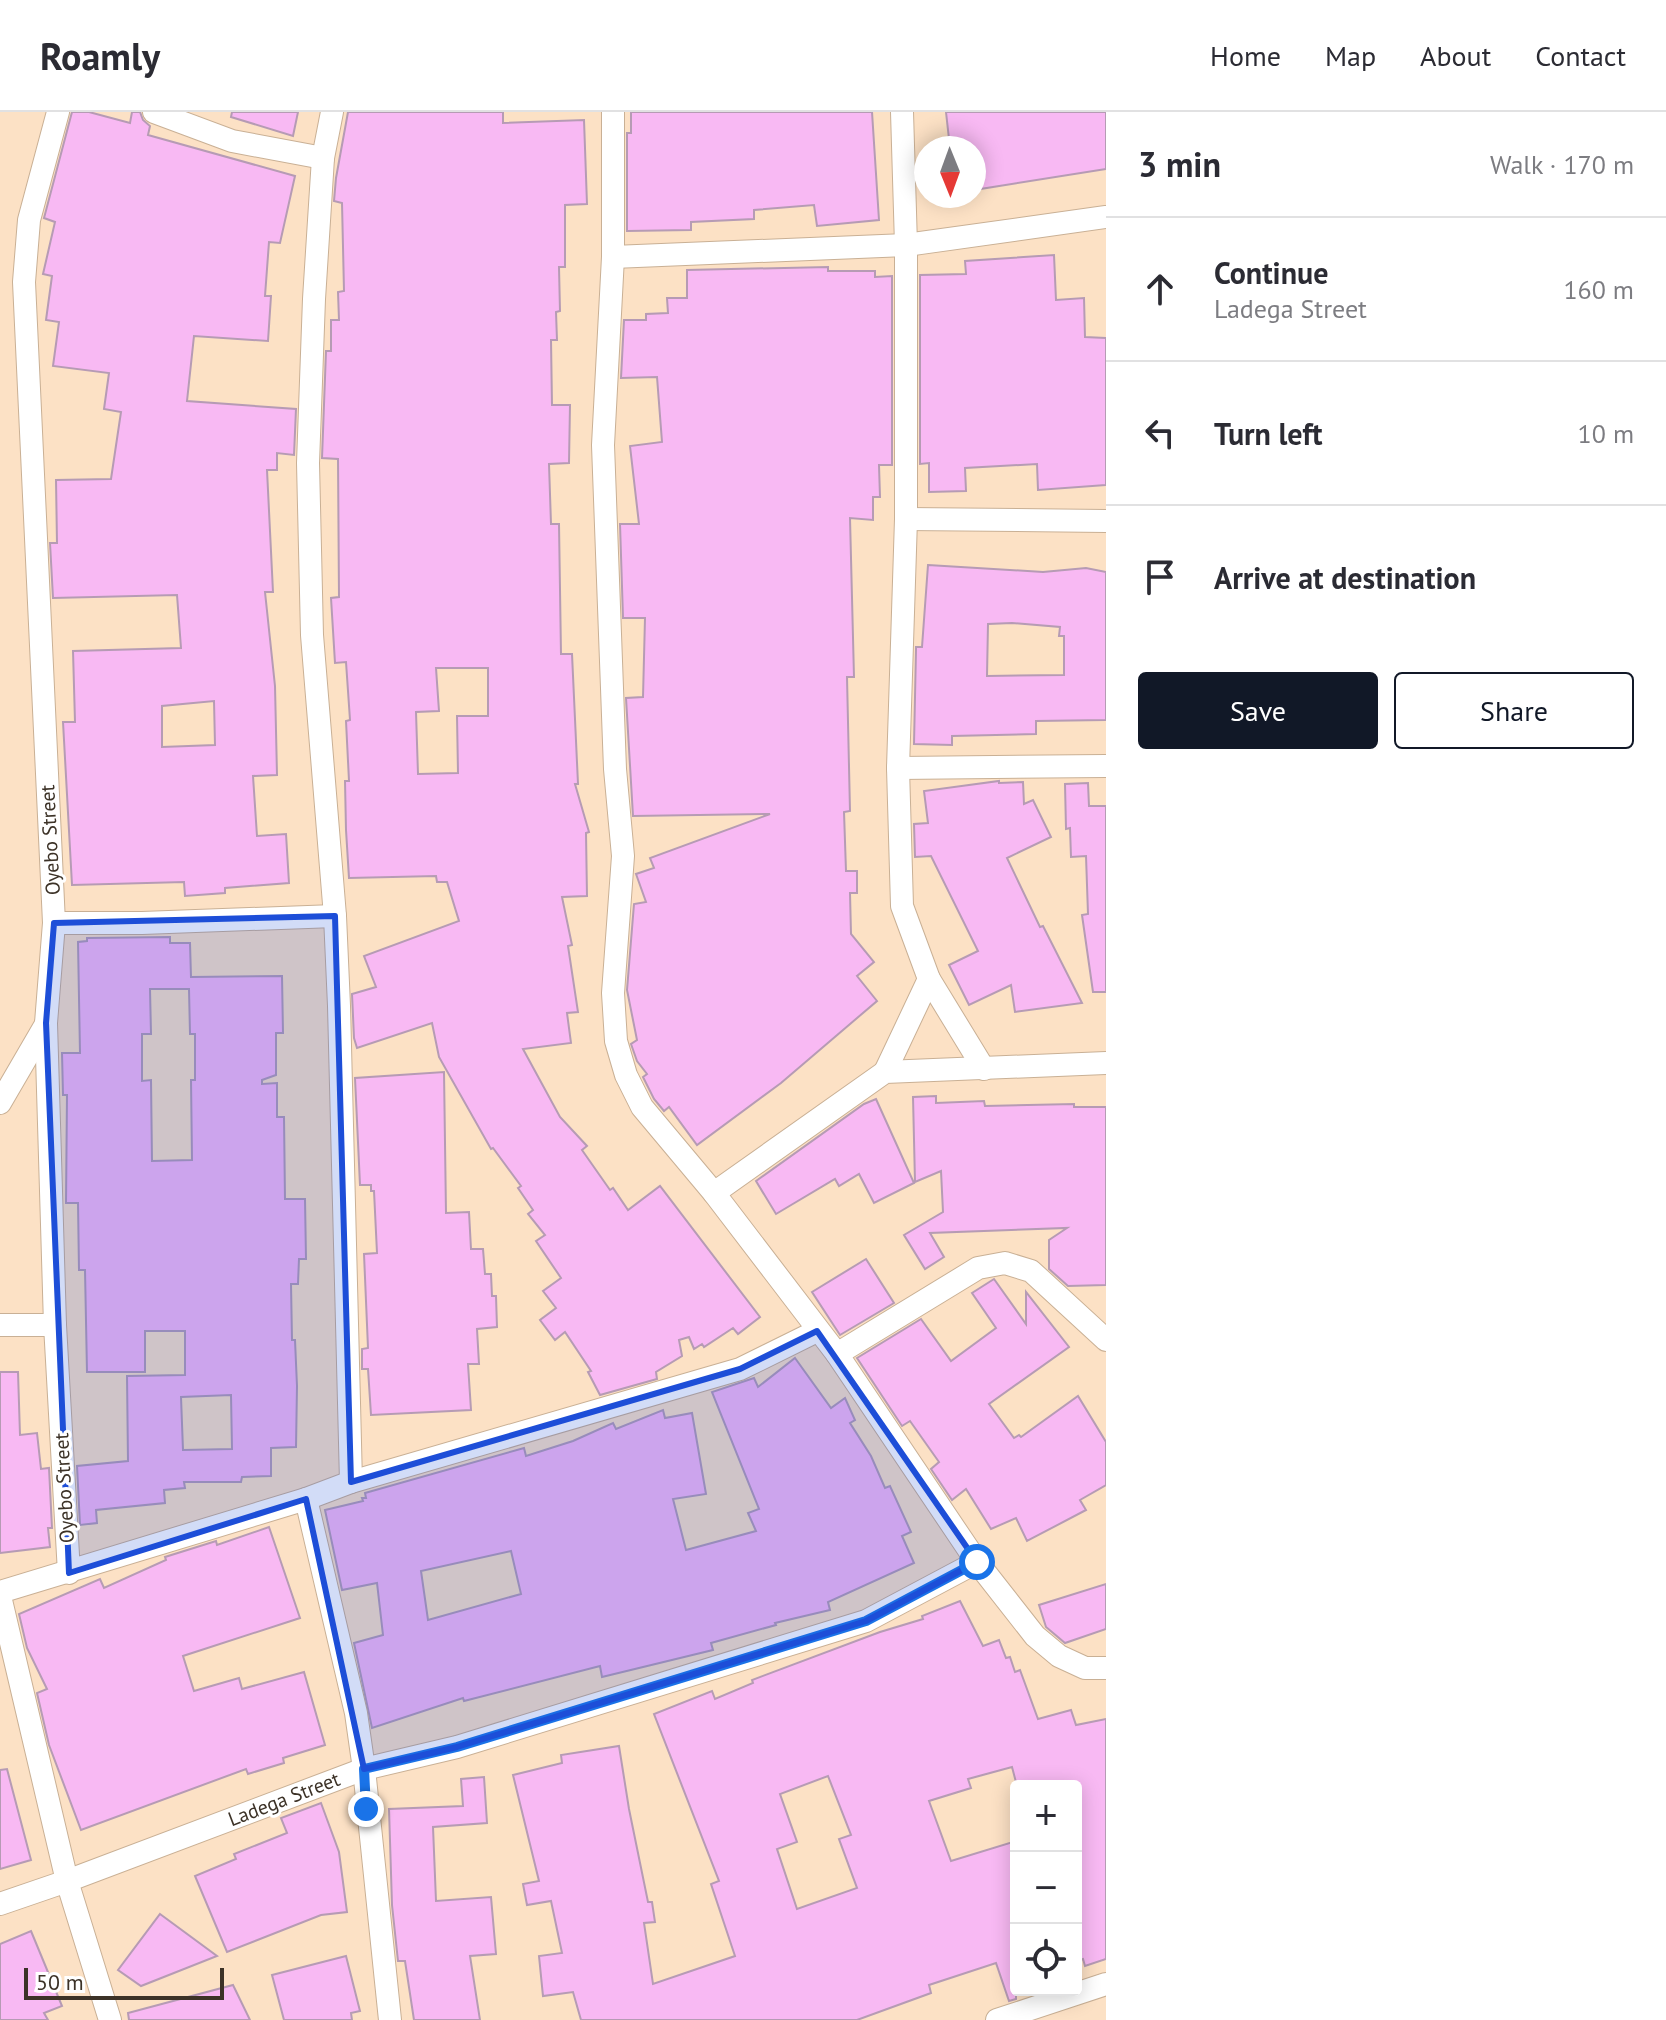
<!DOCTYPE html>
<html lang="en">
<head>
<meta charset="utf-8">
<style>
	:root { --surface:#fff; --page:#f7f7f7; --text:#2b2b33; --muted:#7c7c81; --line:#e1e1e2; --accent:#111827 }
	body { margin:0; font-family:"PT Sans",sans-serif; background:var(--page); color:var(--text) }
	.controls { position:absolute; right:24px; bottom:24px; display:grid; overflow:hidden; border-radius:8px; box-shadow:0 4px 20px #0003 }
	.controls button { width:72px; height:72px; display:grid; place-items:center; padding:0; border:0; border-bottom:2px solid var(--line); background:var(--surface); color:var(--text); font:40px sans-serif }
	.compass { position:absolute; left:914px; top:24px; width:72px; height:72px; border-radius:50%; background:var(--surface); box-shadow:0 4px 20px #0003; rotate:179deg }
	.scale { position:absolute; left:24px; bottom:20px; width:200px; box-sizing:border-box; padding-left:8px; border:4px solid #3c3227; border-top:0; font-size:22px; line-height:28px; white-space:nowrap; color:#3c3227; -webkit-text-stroke:6px #fff; paint-order:stroke }
	.stop { position:absolute; width:24px; height:24px; margin:-18px; border:6px solid #1a73e8; border-radius:50%; background:#fff }
	.stop.end { background:#1a73e8; border-color:#fff; box-shadow:0 2px 8px #0008 }
	.list { margin:0; padding:0; list-style:none }
	h2 { display:flex; justify-content:space-between; align-items:center; height:104px; margin:0; padding:0 32px; font-size:34px }
	h2 small { font-size:26px; font-weight:400; color:var(--muted) }
	.list li { display:grid; grid-template-columns:52px 1fr auto; gap:24px; align-items:center; box-sizing:border-box; height:144px; padding:0 32px; border-top:2px solid var(--line) }
	.list b { display:block; font-size:30px; white-space:nowrap }
	.list p { margin:0; font-size:26px; white-space:nowrap; color:var(--muted) }
	.list em { font-size:26px; font-style:normal; color:var(--muted) }
	.actions { display:flex; gap:16px; padding:24px 32px }
	.actions a { flex:1; padding:18px 0; border:2px solid var(--accent); border-radius:8px; text-align:center; font-size:28px; color:var(--accent) }
	.actions .main { background:var(--accent); color:#fff }
	.icon { flex:none; width:44px; height:44px; fill:none; stroke:currentColor; stroke-width:2; stroke-linecap:round; stroke-linejoin:round }
	.map { position:relative; flex:none; width:1106px; height:1908px; overflow:hidden }
	header { display:flex; align-items:center; gap:48px; box-sizing:border-box; height:112px; padding:0 40px; background:var(--surface); border-bottom:2px solid var(--line) }
	header strong { font-size:38px }
	nav { display:flex; gap:44px; margin-inline-start:auto; font-size:28px }
	main { display:flex }
	aside { flex:1; background:var(--surface) }
	.map>svg:first-child { display:block }
</style>
</head>
<body>
<header>
<strong>Roamly</strong>
<nav><a>Home</a><a>Map</a><a>About</a><a>Contact</a></nav>
</header>
<main>
<div class="map">
<svg width="1106" height="1908" viewBox="0 0 1106 1908">
	<rect width="100%" height="100%" fill="#fce1c5"/>
	<g fill="#f8b9f3" stroke="#b69bb4" stroke-width="2" fill-rule="evenodd">
		<path d="M 72,0 L 89,0 L 130,11 L 132,0 L 140,0 L 143,8 L 150,14 L 148,23 L 295,64 L 280,131 L 269,130 L 265,184 L 271,184 L 268,229 L 194,224 L 187,289 L 296,297 L 294,343 L 277,341 L 277,358 L 267,358 L 273,480 L 265,480 L 275,574 L 277,663 L 253,664 L 257,724 L 286,722 L 289,771 L 225,776 L 225,781 L 185,784 L 184,770 L 72,773 L 63,610 L 75,610 L 73,539 L 181,536 L 177,483 L 53,486 L 50,431 L 57,431 L 56,368 L 111,367 L 121,300 L 104,297 L 109,261 L 53,254 L 59,210 L 46,208 L 52,164 L 43,162 L 55,110 L 44,106 ZM 214,589 L 215,633 L 162,635 L 162,594 Z"/>
		<path d="M 232,0 L 298,0 L 293,24 L 231,5 Z"/>
		<path d="M 348,0 L 503,0 L 503,11 L 584,8 L 587,92 L 565,93 L 565,155 L 559,155 L 560,199 L 556,200 L 557,228 L 551,228 L 552,293 L 570,293 L 569,351 L 549,352 L 551,412 L 559,412 L 561,542 L 572,542 L 578,672 L 575,672 L 589,720 L 586,721 L 587,784 L 562,785 L 572,833 L 568,834 L 578,900 L 567,901 L 571,931 L 523,937 L 560,1005 L 587,1034 L 582,1038 L 610,1078 L 613,1076 L 628,1098 L 660,1074 L 760,1205 L 738,1222 L 733,1216 L 704,1235 L 702,1232 L 694,1237 L 689,1225 L 679,1228 L 682,1244 L 656,1260 L 657,1267 L 600,1283 L 588,1260 L 591,1259 L 565,1220 L 555,1228 L 540,1208 L 556,1196 L 543,1179 L 561,1166 L 536,1129 L 545,1123 L 528,1102 L 533,1098 L 518,1076 L 521,1074 L 493,1036 L 491,1037 L 439,945 L 432,911 L 357,936 L 354,926 L 352,882 L 376,875 L 364,844 L 459,809 L 447,770 L 437,770 L 436,764 L 349,766 L 346,718 L 345,669 L 349,669 L 346,609 L 350,608 L 346,550 L 335,551 L 331,486 L 339,485 L 338,347 L 322,346 L 326,239 L 331,239 L 331,208 L 339,208 L 338,180 L 344,179 L 342,91 L 334,89 L 336,66 ZM 436,556 L 488,556 L 488,604 L 457,604 L 458,661 L 418,662 L 416,600 L 439,599 Z"/>
		<path d="M 631,0 L 872,0 L 879,108 L 817,114 L 814,93 L 754,98 L 754,107 L 691,110 L 691,118 L 627,119 L 627,21 L 631,21 Z"/>
		<path d="M 946,0 L 1106,0 L 1106,57 L 974,78 L 974,36 L 950,36 Z"/>
		<path d="M 1054,143 L 1056,188 L 1084,186 L 1085,225 L 1106,226 L 1106,373 L 1038,378 L 1037,352 L 965,356 L 966,379 L 929,380 L 929,351 L 920,352 L 920,163 L 966,162 L 965,149 Z"/>
		<path d="M 828,155 L 828,159 L 875,159 L 875,165 L 892,164 L 892,353 L 879,353 L 880,385 L 873,385 L 873,408 L 850,406 L 854,565 L 847,565 L 850,699 L 844,700 L 846,759 L 857,759 L 857,781 L 850,781 L 851,822 L 874,850 L 857,864 L 877,889 L 781,971 L 697,1033 L 669,995 L 664,999 L 654,987 L 643,965 L 647,962 L 637,949 L 631,932 L 637,928 L 627,878 L 634,792 L 646,790 L 636,762 L 654,756 L 650,746 L 770,702 L 633,704 L 626,586 L 643,585 L 645,506 L 623,506 L 620,412 L 639,412 L 630,334 L 662,330 L 657,265 L 621,266 L 624,208 L 646,208 L 646,202 L 668,201 L 667,186 L 687,186 L 687,158 Z"/>
		<path d="M 928,453 L 1043,460 L 1086,456 L 1106,460 L 1106,608 L 1036,609 L 1036,622 L 952,624 L 952,633 L 914,632 L 916,538 L 916,535 L 922,535 ZM 1012,511 L 1060,515 L 1059,524 L 1064,524 L 1064,563 L 987,564 L 988,512 Z"/>
		<path d="M 999,669 L 999,671 L 1023,670 L 1024,692 L 1033,688 L 1051,725 L 1007,746 L 1040,815 L 1043,814 L 1082,891 L 1015,900 L 1011,873 L 969,893 L 949,853 L 978,839 L 931,744 L 915,745 L 914,712 L 928,711 L 924,679 Z"/>
		<path d="M 1088,671 L 1089,694 L 1106,694 L 1106,880 L 1093,880 L 1082,803 L 1088,802 L 1086,744 L 1071,745 L 1070,716 L 1066,717 L 1065,672 Z"/>
		<path d="M 170,825 L 170,831 L 190,831 L 191,865 L 282,864 L 283,921 L 276,921 L 276,963 L 262,968 L 262,972 L 277,971 L 277,1005 L 284,1005 L 285,1087 L 305,1087 L 306,1147 L 299,1147 L 298,1172 L 291,1172 L 292,1228 L 295,1228 L 297,1274 L 296,1335 L 271,1336 L 271,1364 L 242,1365 L 241,1370 L 184,1370 L 185,1376 L 164,1378 L 165,1391 L 96,1398 L 97,1411 L 80,1413 L 77,1354 L 128,1349 L 127,1264 L 185,1263 L 185,1219 L 145,1219 L 145,1260 L 87,1260 L 85,1158 L 79,1158 L 78,1091 L 66,1091 L 67,983 L 63,983 L 62,941 L 80,941 L 78,830 L 87,829 L 87,826 ZM 150,877 L 189,877 L 190,922 L 195,922 L 195,968 L 191,968 L 192,1048 L 152,1049 L 151,968 L 142,969 L 142,922 L 151,922 ZM 231,1283 L 232,1337 L 183,1338 L 181,1285 Z"/>
		<path d="M 444,960 L 446,1101 L 469,1100 L 471,1137 L 483,1137 L 485,1162 L 491,1162 L 492,1184 L 496,1184 L 497,1215 L 477,1217 L 479,1252 L 468,1252 L 471,1298 L 371,1303 L 368,1257 L 362,1257 L 362,1237 L 368,1236 L 364,1142 L 377,1141 L 374,1079 L 371,1079 L 371,1073 L 360,1073 L 355,966 Z"/>
		<path d="M 936,984 L 936,991 L 984,989 L 985,994 L 1074,992 L 1074,995 L 1106,995 L 1106,1173 L 1068,1174 L 1049,1157 L 1049,1128 L 1067,1116 L 930,1121 L 944,1145 L 925,1157 L 904,1123 L 943,1100 L 941,1059 L 915,1070 L 913,985 Z"/>
		<path d="M 876,987 L 914,1071 L 874,1091 L 859,1062 L 839,1074 L 835,1067 L 776,1102 L 756,1069 L 864,992 Z"/>
		<path d="M 866,1147 L 894,1191 L 840,1223 L 812,1180 Z"/>
		<path d="M 994,1167 L 1026,1212 L 1026,1180 L 1069,1235 L 989,1292 L 1014,1326 L 1019,1323 L 1021,1325 L 1078,1284 L 1106,1330 L 1106,1373 L 1080,1388 L 1086,1398 L 1027,1429 L 1016,1406 L 991,1417 L 966,1377 L 952,1388 L 931,1357 L 939,1350 L 910,1309 L 902,1314 L 857,1246 L 921,1207 L 951,1249 L 996,1216 L 972,1181 Z"/>
		<path d="M 795,1246 L 831,1296 L 845,1286 L 855,1308 L 850,1311 L 871,1344 L 885,1376 L 890,1374 L 911,1420 L 902,1424 L 914,1451 L 828,1490 L 830,1498 L 775,1511 L 776,1513 L 711,1531 L 713,1538 L 602,1565 L 600,1554 L 464,1589 L 463,1586 L 372,1616 L 354,1531 L 383,1523 L 377,1471 L 342,1478 L 325,1398 L 363,1389 L 362,1386 L 366,1386 L 365,1381 L 524,1336 L 526,1344 L 573,1329 L 613,1311 L 616,1317 L 663,1298 L 665,1306 L 692,1301 L 706,1382 L 673,1387 L 686,1438 L 756,1419 L 748,1401 L 759,1397 L 712,1280 L 754,1266 L 758,1275 ZM 511,1439 L 521,1482 L 428,1508 L 421,1459 Z"/>
		<path d="M 0,1260 L 18,1260 L 20,1323 L 37,1321 L 41,1357 L 49,1356 L 52,1416 L 48,1416 L 50,1435 L 0,1441 Z"/>
		<path d="M 269,1415 L 300,1506 L 183,1544 L 194,1579 L 239,1566 L 242,1577 L 304,1560 L 325,1633 L 283,1646 L 284,1651 L 248,1662 L 246,1657 L 81,1718 L 49,1633 L 37,1581 L 47,1577 L 27,1536 L 19,1502 L 100,1467 L 104,1476 L 166,1448 L 165,1445 L 216,1429 L 217,1433 Z"/>
		<path d="M 1106,1472 L 1106,1517 L 1065,1531 L 1046,1515 L 1039,1493 Z"/>
		<path d="M 960,1489 L 983,1534 L 999,1528 L 1006,1546 L 1010,1545 L 1015,1560 L 1020,1558 L 1038,1607 L 1071,1598 L 1076,1613 L 1106,1607 L 1106,1847 L 1085,1854 L 1083,1847 L 1076,1849 L 1076,1674 L 1017,1674 L 1012,1655 L 968,1667 L 971,1676 L 929,1689 L 951,1749 L 1016,1729 L 1016,1887 L 1009,1889 L 996,1851 L 929,1873 L 931,1881 L 857,1908 L 581,1908 L 573,1880 L 543,1884 L 539,1844 L 562,1841 L 551,1789 L 527,1793 L 523,1772 L 539,1769 L 513,1663 L 562,1651 L 561,1643 L 619,1634 L 629,1697 L 648,1790 L 652,1790 L 655,1810 L 644,1811 L 653,1872 L 735,1844 L 711,1772 L 719,1769 L 654,1602 L 712,1579 L 715,1587 L 753,1571 L 752,1568 L 880,1520 L 923,1507 L 922,1504 ZM 828,1664 L 851,1723 L 839,1727 L 857,1776 L 797,1797 L 777,1737 L 797,1730 L 780,1682 Z"/>
		<path d="M 7,1657 L 31,1748 L 0,1757 L 0,1658 Z"/>
		<path d="M 484,1665 L 487,1711 L 433,1715 L 436,1789 L 491,1785 L 496,1842 L 470,1844 L 480,1908 L 414,1908 L 405,1849 L 398,1849 L 392,1793 L 389,1697 L 463,1694 L 461,1667 Z"/>
		<path d="M 321,1691 L 339,1740 L 347,1800 L 321,1803 L 227,1840 L 195,1764 L 236,1747 L 234,1742 L 287,1721 L 281,1706 Z"/>
		<path d="M 160,1802 L 217,1844 L 141,1874 L 118,1858 Z"/>
		<path d="M 31,1819 L 62,1894 L 44,1901 L 48,1908 L 0,1908 L 0,1832 Z"/>
		<path d="M 346,1844 L 360,1899 L 351,1901 L 352,1908 L 284,1908 L 272,1863 Z"/>
		<path d="M 233,1873 L 250,1908 L 129,1908 L 128,1901 Z"/>
	</g>
	<g fill="none" stroke-linecap="round" stroke-linejoin="round">
		<defs>
			<g id="street">
				<path d="M 58,0 L 29,108 L 24,170 L 54,811 L 46,911 L 55,1213 L 69,1461"/>
				<path d="M 154,0 L 232,29 L 323,46"/>
				<path d="M 332,0 L 323,46 L 314,187 L 308,351 L 312,523 L 335,804 L 339,894 L 351,1370"/>
				<path d="M 613,0 L 613,145 L 603,333 L 615,657 L 623,744 L 613,881 L 616,929 L 626,963 L 642,995 L 714,1081 L 837,1242 L 977,1450 L 1035,1524 L 1059,1544 L 1085,1556 L 1106,1556"/>
				<path d="M 613,145 L 906,133 L 1106,105"/>
				<path d="M 906,407 L 1106,409"/>
				<path d="M 898,656 L 1106,654"/>
				<path d="M 54,811 L 142,811 L 335,804"/>
				<path d="M 929,867 L 984,957"/>
				<path d="M 885,960 L 929,867 L 902,794 L 898,656 L 906,407 L 906,133 L 902,0"/>
				<path d="M 0,991 L 46,912"/>
				<path d="M 714,1081 L 885,960 L 1106,951"/>
				<path d="M 0,1213 L 55,1213"/>
				<path d="M 837,1242 L 978,1156 L 1005,1151 L 1031,1159 L 1106,1228"/>
				<path d="M 306,1387 L 356,1601 L 364,1657 L 390,1908"/>
				<path d="M 0,1480 L 306,1387 L 351,1370 L 740,1257 L 817,1219"/>
				<path d="M 0,1484 L 67,1769 L 110,1908"/>
				<path d="M 0,1792 L 67,1769 L 364,1657 L 457,1635 L 866,1509 L 977,1450"/>
				<path d="M 997,1908 L 1106,1872"/>
			</g>
		</defs>
		<use href="#street" stroke="#c9b095" stroke-width="24"/>
		<use href="#street" stroke="#fff" stroke-width="22"/>
	</g>
	<g fill="none" stroke-linecap="round" stroke-linejoin="round">
		<path stroke="#1a73e8" stroke-width="10" d="M 366,1697 L 364,1657 L 457,1635 L 866,1509 L 977,1450"/>
	</g>
	<path fill="#1d4ed8" fill-opacity="0.2" stroke="#1d4ed8" stroke-width="6" stroke-linejoin="round" d="M 335,804 L 351,1370 L 740,1257 L 817,1219 L 977,1450 L 866,1509 L 457,1635 L 364,1657 L 306,1387 L 69,1461 L 46,911 L 54,811 Z"/>
	<g text-anchor="middle" dominant-baseline="central" stroke-width="6" stroke-linejoin="round" paint-order="stroke">
		<g font-size="20" fill="#3c3227" stroke="#fff">
			<text transform="translate(50 728) rotate(-93)">Oyebo Street</text>
			<text transform="translate(64 1376) rotate(-93)">Oyebo Street</text>
			<text transform="translate(284 1687) rotate(-21)">Ladega Street</text>
		</g>
	</g>
</svg>
<div class="controls">
<button>+</button>
<button>−</button>
<button><svg class="icon" aria-label="locate" viewBox="0 0 24 24"><circle cx="12" cy="12" r="6"/><path d="M12 2v4M12 18v4M2 12h4M18 12h4"/></svg></button>
</div>
<svg class="compass" viewBox="-18 -18 36 36"><path d="M0-13l5 13h-10z" fill="#e53935"/><path d="M0 13l5-13h-10z" fill="#7c7c81"/></svg>
<div class="scale">50 m</div>
<div class="stop" style="left:977px;top:1450px"></div>
<div class="stop end" style="left:366px;top:1697px"></div>
</div>
<aside>
<h2>3 min<small>Walk · 170 m</small></h2>
<ul class="list">
<li><svg class="icon" aria-label="ahead" viewBox="0 0 24 24"><path d="M12 20V5M6 11l6-6 6 6"/></svg><div><b>Continue</b><p>Ladega Street</p></div><em>160 m</em></li>
<li><svg class="icon" aria-label="left" viewBox="0 0 24 24"><path d="M17 20v-9H6M10 6l-5 5 5 5"/></svg><div><b>Turn left</b></div><em>10 m</em></li>
<li><svg class="icon" aria-label="arrive" viewBox="0 0 24 24"><path d="M6 21V4h12l-3 4 3 4H6"/></svg><div><b>Arrive at destination</b></div></li>
</ul>
<div class="actions"><a class="main">Save</a><a>Share</a></div>
</aside>
</main>
</body>
</html>
